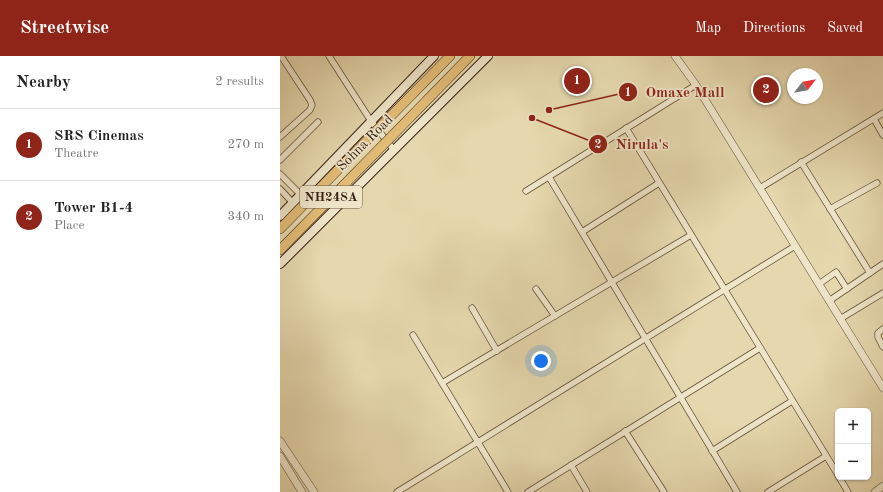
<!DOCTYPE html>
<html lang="en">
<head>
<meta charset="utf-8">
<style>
	:root { --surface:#fff; --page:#f2f2f2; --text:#222; --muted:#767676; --line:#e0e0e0; --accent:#8f2418 }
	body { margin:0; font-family:"Old Standard TT",serif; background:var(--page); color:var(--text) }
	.controls { position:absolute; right:12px; bottom:12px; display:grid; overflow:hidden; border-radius:6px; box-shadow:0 1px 3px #0004 }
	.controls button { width:36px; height:36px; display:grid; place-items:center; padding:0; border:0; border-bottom:1px solid var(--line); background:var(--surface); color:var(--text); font:20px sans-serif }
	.compass { position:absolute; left:507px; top:12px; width:36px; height:36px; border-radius:50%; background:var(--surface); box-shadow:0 1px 3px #0004; rotate:59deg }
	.you { position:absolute; left:261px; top:305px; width:14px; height:14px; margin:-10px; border:3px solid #fff; border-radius:50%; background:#1a73e8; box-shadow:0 0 0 6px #1a73e833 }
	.badge { display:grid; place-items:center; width:26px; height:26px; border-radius:50%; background:var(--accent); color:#fff; font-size:13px; font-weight:700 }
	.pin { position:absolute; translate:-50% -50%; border:2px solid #fff; box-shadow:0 1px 4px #0006 }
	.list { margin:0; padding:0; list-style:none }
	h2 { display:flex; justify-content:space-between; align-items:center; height:52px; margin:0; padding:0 16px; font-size:17px }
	h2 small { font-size:13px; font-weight:400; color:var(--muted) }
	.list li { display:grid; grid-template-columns:26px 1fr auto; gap:12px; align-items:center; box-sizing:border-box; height:72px; padding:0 16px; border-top:1px solid var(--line) }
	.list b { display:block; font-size:15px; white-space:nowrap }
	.list p { margin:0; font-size:13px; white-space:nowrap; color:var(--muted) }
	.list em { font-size:13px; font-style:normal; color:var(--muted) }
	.map { position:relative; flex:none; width:603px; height:436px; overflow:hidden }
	header { display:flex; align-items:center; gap:24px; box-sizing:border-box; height:56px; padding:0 20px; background:var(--accent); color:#fff }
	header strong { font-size:19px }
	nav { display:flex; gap:22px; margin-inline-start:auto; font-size:14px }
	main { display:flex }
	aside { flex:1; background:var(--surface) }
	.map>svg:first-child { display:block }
</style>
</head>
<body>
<header>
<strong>Streetwise</strong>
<nav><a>Map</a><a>Directions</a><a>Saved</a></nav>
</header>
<main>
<aside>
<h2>Nearby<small>2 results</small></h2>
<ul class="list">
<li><span class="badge">1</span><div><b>SRS Cinemas</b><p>Theatre</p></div><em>270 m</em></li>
<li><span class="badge">2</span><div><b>Tower B1-4</b><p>Place</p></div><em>340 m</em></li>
</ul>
</aside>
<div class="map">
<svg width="603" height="436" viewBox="0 0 603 436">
	<rect width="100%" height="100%" fill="#e6d8ae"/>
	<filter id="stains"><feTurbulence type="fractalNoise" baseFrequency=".005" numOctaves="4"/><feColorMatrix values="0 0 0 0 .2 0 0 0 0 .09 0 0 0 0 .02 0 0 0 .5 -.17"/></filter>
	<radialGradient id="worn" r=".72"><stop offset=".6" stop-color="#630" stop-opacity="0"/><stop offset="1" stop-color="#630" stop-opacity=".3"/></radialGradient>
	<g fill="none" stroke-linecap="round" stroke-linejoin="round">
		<defs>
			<g id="minor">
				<path d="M 49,0 L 91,65 L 114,94"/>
				<path d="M 594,63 L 603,79"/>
				<path d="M 346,72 L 558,419"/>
				<path d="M 0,81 L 30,54 L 32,49 L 30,44 L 1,0"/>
				<path d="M 0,104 L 38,66"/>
				<path d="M 521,106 L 590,217"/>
				<path d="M 0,118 L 20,138"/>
				<path d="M 269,121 L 457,436"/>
				<path d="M 480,132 L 603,57"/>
				<path d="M 0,133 L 13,147"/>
				<path d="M 246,135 L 416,29"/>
				<path d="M 550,153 L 597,127"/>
				<path d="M 302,176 L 379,127"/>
				<path d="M 539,228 L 556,216 L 567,233"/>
				<path d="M 256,233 L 275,260"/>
				<path d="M 549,245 L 603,208"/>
				<path d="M 192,252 L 217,295"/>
				<path d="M 560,263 L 603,237"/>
				<path d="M 603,273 L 598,277 L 598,281 L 603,291"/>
				<path d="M 133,279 L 228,436"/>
				<path d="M 162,327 L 411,179"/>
				<path d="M 345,375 L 384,436"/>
				<path d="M 432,395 L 512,345"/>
				<path d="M 291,409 L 307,436"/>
				<path d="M 559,421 L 568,436"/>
				<path d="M 117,436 L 515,190"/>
				<path d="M 248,436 L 480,292"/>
				<path d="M 488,436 L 546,400"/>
			</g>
			<g id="tertiary">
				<path d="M 395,0 L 416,29 L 603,332"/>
				<path d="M 0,385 L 34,436"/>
				<path d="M 0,400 L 22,436"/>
				<path d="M 595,436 L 603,430"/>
			</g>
			<g id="secondary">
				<path d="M 0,160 L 154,0"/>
				<path d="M 0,208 L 208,0"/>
			</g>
			<g id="trunk">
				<path d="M 102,69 L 170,0"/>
				<path d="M 111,81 L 190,0"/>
				<path d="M 0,173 L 93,78"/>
				<path d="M 0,194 L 103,89"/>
			</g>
		</defs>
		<use href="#minor" stroke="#614e3a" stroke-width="7"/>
		<use href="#tertiary" stroke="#614e3a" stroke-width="8"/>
		<use href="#secondary" stroke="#352014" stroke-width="10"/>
		<use href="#trunk" stroke="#352014" stroke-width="10"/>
		<use href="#minor" stroke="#efe6ca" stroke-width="5.5"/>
		<use href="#tertiary" stroke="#efe6ca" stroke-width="7"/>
		<use href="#secondary" stroke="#efe6ca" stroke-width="8"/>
		<use href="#trunk" stroke="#e3bc77" stroke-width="9"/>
		<defs>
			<g id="trunk-bridge">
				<path d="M 93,78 L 102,69"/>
				<path d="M 103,89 L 111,81"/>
			</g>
		</defs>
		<use href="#trunk-bridge" stroke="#352014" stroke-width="10" stroke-linecap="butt"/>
		<use href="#trunk-bridge" stroke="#e3bc77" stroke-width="9"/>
	</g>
	<g text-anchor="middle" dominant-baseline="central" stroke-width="3.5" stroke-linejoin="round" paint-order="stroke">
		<rect fill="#efe6ca" stroke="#6d5b4b" stroke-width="1" x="20" y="130" width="62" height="22" rx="3"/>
		<g font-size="13" font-weight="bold" fill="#352014">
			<text x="51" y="141">NH248A</text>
		</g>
		<g font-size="14" fill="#352014" stroke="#efe6ca">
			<text transform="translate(85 87) rotate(-45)">Sohna Road</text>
		</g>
	</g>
	<path fill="none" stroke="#8f2418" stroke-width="1.5" d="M269 54L348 36M252 62L318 88"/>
	<g fill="#8f2418" stroke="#efe6ca" stroke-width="1.5">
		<circle cx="269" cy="54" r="4"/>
		<circle cx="252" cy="62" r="4"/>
		<circle cx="348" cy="36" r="10"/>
		<circle cx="318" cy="88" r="10"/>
	</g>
	<g font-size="12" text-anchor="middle" font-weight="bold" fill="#fff">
		<text x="348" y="40">1</text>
		<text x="318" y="92">2</text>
	</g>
	<g font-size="15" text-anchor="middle" font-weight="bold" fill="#8f2418" stroke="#efe6ca" stroke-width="3.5" stroke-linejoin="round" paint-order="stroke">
		<text x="405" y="41">Omaxe Mall</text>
		<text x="362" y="93">Nirula's</text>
	</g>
	<rect width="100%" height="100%" filter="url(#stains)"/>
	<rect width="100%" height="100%" fill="url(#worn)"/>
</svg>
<div class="controls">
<button>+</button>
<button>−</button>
</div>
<svg class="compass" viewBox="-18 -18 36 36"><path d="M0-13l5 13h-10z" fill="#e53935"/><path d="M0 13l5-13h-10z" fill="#767676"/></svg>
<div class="you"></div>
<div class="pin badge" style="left:297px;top:25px">1</div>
<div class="pin badge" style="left:486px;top:34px">2</div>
</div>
</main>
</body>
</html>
